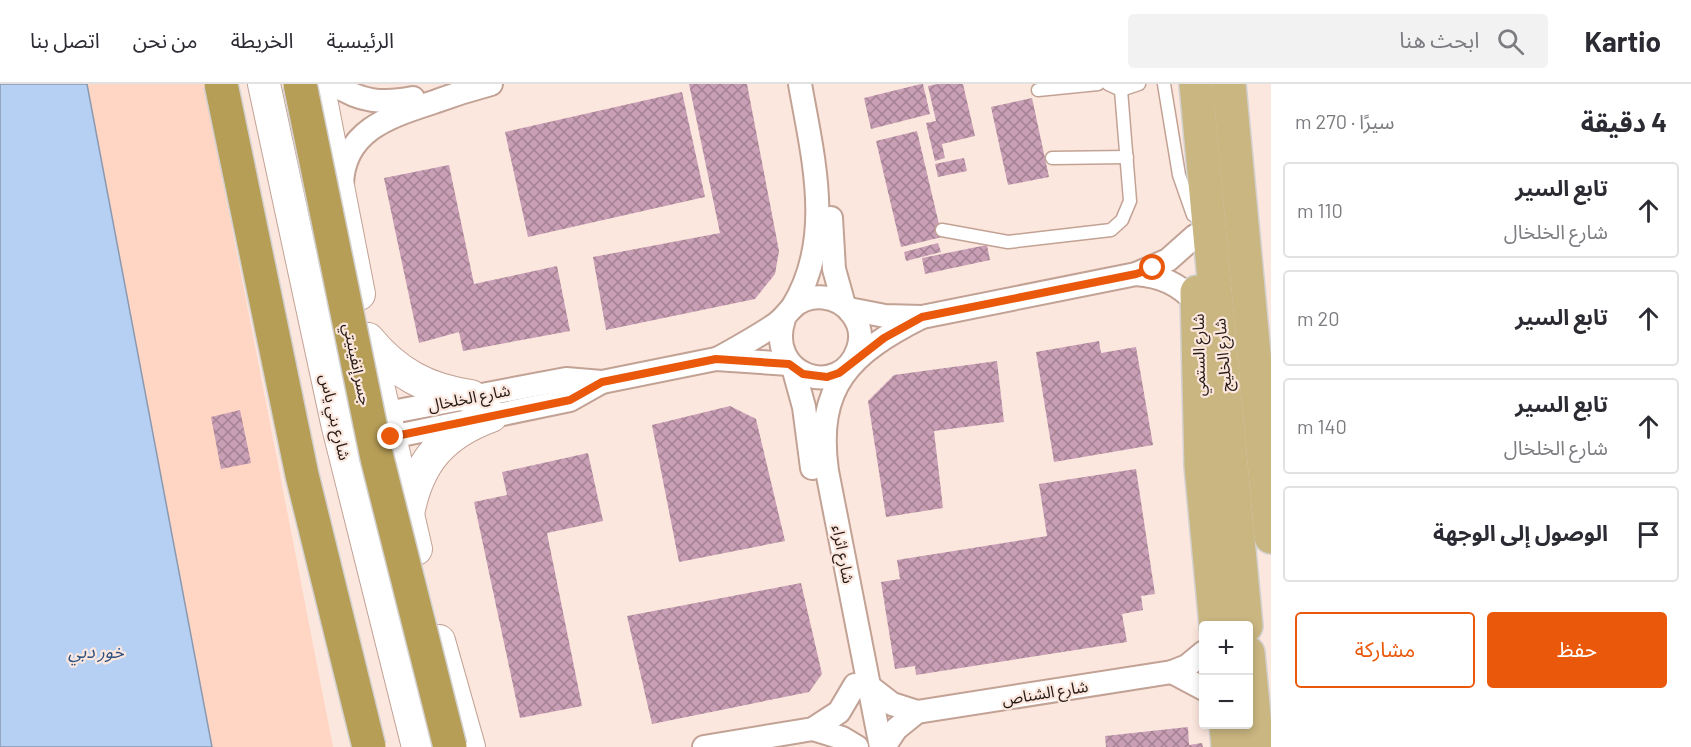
<!DOCTYPE html>
<html lang="ar">
<head>
<meta charset="utf-8">
<style>
	:root { --surface:#fff; --page:#f2f2f3; --text:#2b2b33; --muted:#7c7c81; --line:#e1e1e2; --accent:#ea580c }
	body { margin:0; font-family:Barlow,"Noto Sans Arabic",sans-serif; background:var(--page); color:var(--text); direction:rtl }
	.controls { position:absolute; right:18px; bottom:18px; display:grid; overflow:hidden; border-radius:6px; box-shadow:0 3px 9px #0003 }
	.controls button { width:54px; height:54px; display:grid; place-items:center; padding:0; border:0; border-bottom:2px solid var(--line); background:var(--surface); color:var(--text); font:30px sans-serif }
	.stop { position:absolute; width:18px; height:18px; margin:-14px; border:4px solid #ea580c; border-radius:50%; background:#fff }
	.stop.end { background:#ea580c; border-color:#fff; box-shadow:0 2px 6px #0008 }
	.list { margin:0; padding:0; list-style:none }
	h2 { display:flex; justify-content:space-between; align-items:center; height:78px; margin:0; padding:0 24px; font-size:26px }
	h2 small { font-size:20px; font-weight:400; color:var(--muted) }
	.list li { display:grid; grid-template-columns:39px 1fr auto; gap:18px; align-items:center; box-sizing:border-box; height:96px; margin:0 12px 12px; padding:0 12px; border:2px solid var(--line); border-radius:6px }
	.list b { display:block; font-size:22px; white-space:nowrap }
	.list p { margin:0; font-size:20px; white-space:nowrap; color:var(--muted) }
	.list em { font-size:20px; font-style:normal; color:var(--muted) }
	.actions { display:flex; gap:12px; padding:18px 24px }
	.actions a { flex:1; padding:14px 0; border:2px solid var(--accent); border-radius:6px; text-align:center; font-size:21px; color:var(--accent) }
	.actions .main { background:var(--accent); color:#fff }
	.icon { flex:none; width:33px; height:33px; fill:none; stroke:currentColor; stroke-width:2; stroke-linecap:round; stroke-linejoin:round }
	.map { position:relative; flex:none; width:1271px; height:663px; overflow:hidden; direction:ltr }
	header { display:flex; align-items:center; gap:36px; box-sizing:border-box; height:84px; padding:0 30px; background:var(--surface); border-bottom:2px solid var(--line) }
	header strong { font-size:28px }
	nav { display:flex; gap:33px; margin-inline-start:auto; font-size:21px }
	.search { width:420px; height:54px; background:var(--page); display:flex; align-items:center; gap:15px; box-sizing:border-box; padding:0 21px; border-radius:6px; color:var(--muted); font-size:22px }
	main { display:flex }
	aside { flex:1; background:var(--surface) }
	.map>svg:first-child { display:block }
</style>
</head>
<body>
<header>
<strong>Kartio</strong>
<div class="search"><svg class="icon" aria-label="search" viewBox="0 0 24 24"><circle cx="10" cy="10" r="6"/><path d="M15 15l6 6"/></svg>ابحث هنا</div>
<nav><a>الرئيسية</a><a>الخريطة</a><a>من نحن</a><a>اتصل بنا</a></nav>
</header>
<main>
<aside>
<h2>4 دقيقة<small>سيرًا · 270 m</small></h2>
<ul class="list">
<li><svg class="icon" aria-label="ahead" viewBox="0 0 24 24"><path d="M12 20V5M6 11l6-6 6 6"/></svg><div><b>تابع السير</b><p>شارع الخلخال</p></div><em>110 m</em></li>
<li><svg class="icon" aria-label="ahead" viewBox="0 0 24 24"><path d="M12 20V5M6 11l6-6 6 6"/></svg><div><b>تابع السير</b></div><em>20 m</em></li>
<li><svg class="icon" aria-label="ahead" viewBox="0 0 24 24"><path d="M12 20V5M6 11l6-6 6 6"/></svg><div><b>تابع السير</b><p>شارع الخلخال</p></div><em>140 m</em></li>
<li><svg class="icon" aria-label="arrive" viewBox="0 0 24 24"><path d="M6 21V4h12l-3 4 3 4H6"/></svg><div><b>الوصول إلى الوجهة</b></div></li>
</ul>
<div class="actions"><a class="main">حفظ</a><a>مشاركة</a></div>
</aside>
<div class="map">
<svg width="1271" height="663" viewBox="0 0 1271 663">
	<defs>
		<pattern id="building-cross-hatch" width="8" height="8" patternUnits="userSpaceOnUse" patternTransform="scale(1.5)"><rect width="8" height="8" fill="#c99fb5"/><path d="M0 0l8 8M0 8l8-8" fill="none" stroke="#a38192"/></pattern>
	</defs>
	<rect width="100%" height="100%" fill="#fce7de"/>
	<path fill="#ffd5c4" d="M 87,0 L 204,0 L 333,663 L 212,663 Z"/>
	<path fill="#b6d0f3" stroke="#8a99b0" stroke-width="1.5" d="M 0,0 L 87,0 L 212,663 L 0,663 Z"/>
	<g fill="url(#building-cross-hatch)">
		<path d="M 689,0 L 747,0 L 779,167 L 775,190 L 755,215 L 606,246 L 593,173 L 720,149 Z"/>
		<path d="M 921,0 L 923,0 L 930,30 L 871,45 L 864,14 Z"/>
		<path d="M 938,0 L 963,0 L 975,52 L 942,60 L 945,74 L 935,77 L 926,39 L 936,37 L 928,2 Z"/>
		<path d="M 682,8 L 705,113 L 528,153 L 505,48 Z"/>
		<path d="M 1032,14 L 1049,93 L 1008,101 L 991,23 Z"/>
		<path d="M 917,47 L 942,153 L 901,163 L 876,57 Z"/>
		<path d="M 964,74 L 967,87 L 938,93 L 935,80 Z"/>
		<path d="M 449,81 L 474,200 L 557,182 L 570,247 L 463,267 L 459,248 L 419,259 L 384,94 Z"/>
		<path d="M 938,159 L 941,168 L 906,177 L 904,168 Z"/>
		<path d="M 987,161 L 990,176 L 925,190 L 922,174 Z"/>
		<path d="M 1099,257 L 1101,269 L 1136,263 L 1153,361 L 1054,378 L 1036,268 Z"/>
		<path d="M 997,277 L 1004,338 L 934,347 L 943,424 L 886,433 L 868,317 L 894,291 Z"/>
		<path d="M 730,322 L 756,335 L 785,457 L 679,478 L 652,341 Z"/>
		<path d="M 240,326 L 251,379 L 221,385 L 211,333 Z"/>
		<path d="M 588,369 L 603,437 L 547,449 L 582,622 L 520,634 L 474,418 L 507,411 L 502,388 Z"/>
		<path d="M 1136,385 L 1155,510 L 1141,512 L 1143,526 L 1122,530 L 1127,558 L 916,591 L 915,582 L 895,585 L 881,498 L 900,495 L 897,476 L 1047,452 L 1039,400 Z"/>
		<path d="M 801,499 L 822,590 L 809,608 L 652,640 L 627,532 Z"/>
		<path d="M 1188,643 L 1189,661 L 1202,659 L 1203,663 L 1106,663 L 1105,652 Z"/>
	</g>
	<g fill="none" stroke-linecap="round" stroke-linejoin="round">
		<defs>
			<g id="service">
				<path d="M 1120,0 L 1121,6 L 1139,0"/>
				<path d="M 1164,0 L 1179,91 L 1193,131"/>
				<path d="M 1038,6 L 1098,0"/>
				<path d="M 1052,74 L 1127,73"/>
				<path d="M 942,146 L 1008,158 L 1111,146 L 1122,136 L 1130,117 L 1121,6 L 1108,0"/>
			</g>
			<g id="minor">
				<path d="M 334,0 C 360,18 383,20 413,14"/>
				<path d="M 342,101 C 343,46 391,32 434,18 C 453,11 472,5 491,0"/>
				<path d="M 831,134 L 834,185 L 844,221"/>
				<path d="M 1136,190 C 1162,192 1178,200 1196,218"/>
				<path d="M 792,224 C 835,155 813,74 800,0"/>
				<path d="M 849,225 L 885,232 L 922,233 L 1136,190 L 1168,176 L 1195,152"/>
				<path d="M 717,275 C 737,264 757,253 776,240 C 783,235 786,230 792,224 C 809,207 839,211 852,230 C 860,240 862,253 858,265 C 840,317 765,292 784,235"/>
				<path d="M 793,283 L 804,323 L 812,384"/>
				<path d="M 371,332 L 566,295 L 602,298 L 716,275 L 789,280"/>
				<path d="M 377,356 L 570,316 L 602,298"/>
				<path d="M 1172,588 L 1204,605"/>
				<path d="M 870,603 L 892,620 L 917,628 L 1172,588 L 1187,582 L 1204,568"/>
				<path d="M 813,645 L 842,654 L 857,663"/>
				<path d="M 704,663 L 813,645 L 839,628 L 855,601"/>
				<path d="M 881,663 L 827,387 C 815,301 851,269 922,233"/>
				<path d="M 884,663 L 896,645 L 917,628"/>
			</g>
			<g id="secondary">
				<path d="M 264,0 L 337,339 L 418,663"/>
				<path d="M 318,0 L 359,210"/>
				<path d="M 368,255 C 396,289 427,306 471,312"/>
				<path d="M 369,262 L 416,465"/>
				<path d="M 408,430 C 418,378 442,350 491,332"/>
				<path d="M 439,557 L 469,663"/>
			</g>
			<g id="primary">
				<path d="M 1196,0 L 1246,542"/>
				<path d="M 1229,0 L 1271,453"/>
				<path d="M 1197,208 L 1201,382 L 1216,542"/>
				<path d="M 1248,569 L 1257,663"/>
				<path d="M 1226,640 L 1228,663"/>
			</g>
		</defs>
		<use href="#service" stroke="#c2a295" stroke-width="15"/>
		<use href="#minor" stroke="#c2a295" stroke-width="26"/>
		<use href="#secondary" stroke="#c2a295" stroke-width="34"/>
		<use href="#primary" stroke="#d3d1d0" stroke-width="36"/>
		<use href="#service" stroke="#fff" stroke-width="12"/>
		<use href="#minor" stroke="#fff" stroke-width="22"/>
		<use href="#secondary" stroke="#fff" stroke-width="32"/>
		<use href="#primary" stroke="#c9b681" stroke-width="33"/>
		<defs>
			<g id="trunk-bridge">
				<path d="M 221,0 L 302,391 L 369,663"/>
				<path d="M 300,0 L 377,374 L 450,663"/>
			</g>
		</defs>
		<use href="#trunk-bridge" stroke="#d3d1d0" stroke-width="36" stroke-linecap="butt"/>
		<use href="#trunk-bridge" stroke="#b79e57" stroke-width="33"/>
	</g>
	<g fill="none" stroke-linecap="round" stroke-linejoin="round">
		<path stroke="#ea580c" stroke-width="8" d="M 391,353 L 570,316 L 602,298 L 716,275 L 789,280 L 803,290 L 827,293 L 839,289 L 884,254 L 922,233 L 1136,190 L 1153,184"/>
	</g>
	<g text-anchor="middle" dominant-baseline="central" stroke-width="4.5" stroke-linejoin="round" paint-order="stroke">
		<g font-size="16" fill="#241914" stroke="#fce7de">
			<text transform="translate(1198 271) rotate(-91)">شارع الستمي</text>
			<text transform="translate(1222 271) rotate(-95)">شارع الخليج</text>
			<text transform="translate(358 280) rotate(78)">جسر إنفينيتي</text>
			<text transform="translate(469 313) rotate(-11)">شارع الخلخال</text>
			<text transform="translate(336 333) rotate(77)">شارع بني ياس</text>
			<text transform="translate(844 470) rotate(79)">شارع اثراء</text>
			<text transform="translate(1045 608) rotate(-9)">شارع الشناص</text>
		</g>
		<g font-size="18" font-style="italic" fill="#305280" stroke="#fce7de">
			<text x="96" y="567">خور دبي</text>
		</g>
	</g>
</svg>
<div class="controls">
<button>+</button>
<button>−</button>
</div>
<div class="stop" style="left:1153px;top:184px"></div>
<div class="stop end" style="left:391px;top:353px"></div>
</div>
</main>
</body>
</html>
